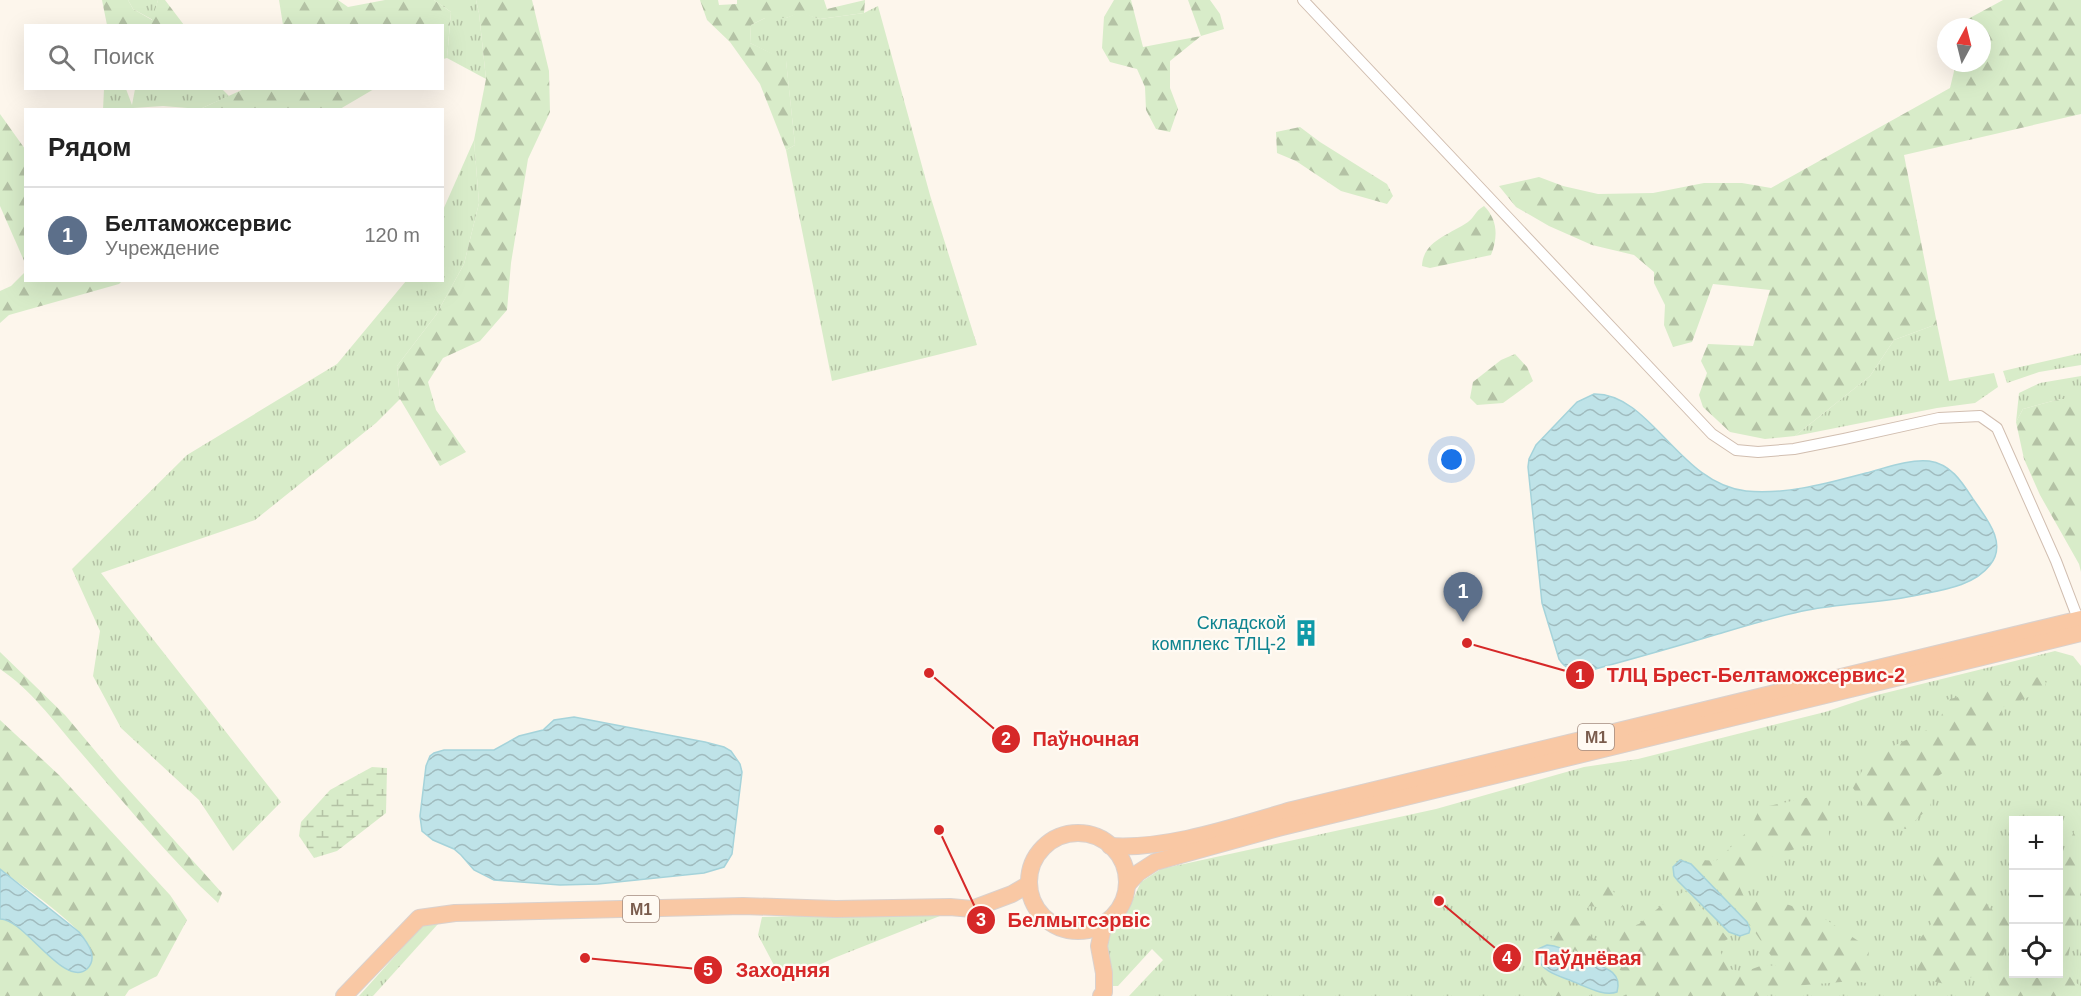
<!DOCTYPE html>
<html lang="ru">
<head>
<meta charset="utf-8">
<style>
	:root { --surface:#fff; --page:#f6f6f6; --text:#222; --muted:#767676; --line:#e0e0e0; --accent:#e76f51 }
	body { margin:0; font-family:Helvetica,sans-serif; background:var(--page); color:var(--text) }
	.controls { position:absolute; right:18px; bottom:18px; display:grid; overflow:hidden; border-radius:0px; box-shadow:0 6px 24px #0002 }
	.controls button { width:54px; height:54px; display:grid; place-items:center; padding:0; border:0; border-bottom:2px solid var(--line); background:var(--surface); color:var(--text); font:30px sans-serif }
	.compass { position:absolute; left:1937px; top:18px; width:54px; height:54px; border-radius:50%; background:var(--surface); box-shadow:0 6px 24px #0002; rotate:7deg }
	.you { position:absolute; left:1452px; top:460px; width:21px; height:21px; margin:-15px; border:4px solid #fff; border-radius:50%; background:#1a73e8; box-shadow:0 0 0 9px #1a73e833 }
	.badge { display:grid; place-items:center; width:39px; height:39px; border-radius:50%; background:var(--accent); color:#fff; font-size:20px; font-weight:700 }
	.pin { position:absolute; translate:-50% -50px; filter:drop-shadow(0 2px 3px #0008) }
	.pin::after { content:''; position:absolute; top:32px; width:21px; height:18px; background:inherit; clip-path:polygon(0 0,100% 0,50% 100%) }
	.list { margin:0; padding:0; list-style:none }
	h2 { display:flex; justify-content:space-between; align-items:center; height:78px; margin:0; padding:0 24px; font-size:26px }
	h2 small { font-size:20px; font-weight:400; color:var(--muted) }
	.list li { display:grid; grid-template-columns:39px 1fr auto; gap:18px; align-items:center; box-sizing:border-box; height:96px; padding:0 24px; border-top:2px solid var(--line) }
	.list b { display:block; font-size:22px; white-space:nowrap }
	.list p { margin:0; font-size:20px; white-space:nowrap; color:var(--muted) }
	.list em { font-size:20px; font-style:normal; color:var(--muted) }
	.icon { flex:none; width:33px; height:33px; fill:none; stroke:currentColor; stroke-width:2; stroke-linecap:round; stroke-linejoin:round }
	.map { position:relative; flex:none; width:2081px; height:996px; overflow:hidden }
	.search { position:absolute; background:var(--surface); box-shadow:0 6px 24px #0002; left:24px; top:24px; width:420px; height:66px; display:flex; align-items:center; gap:15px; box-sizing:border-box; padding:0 21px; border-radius:0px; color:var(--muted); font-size:22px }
	.panel { position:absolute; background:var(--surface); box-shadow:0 6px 24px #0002; left:24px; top:108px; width:420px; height:174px; border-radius:0px }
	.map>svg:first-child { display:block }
</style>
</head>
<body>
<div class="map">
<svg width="2081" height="996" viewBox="0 0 2081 996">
	<defs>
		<pattern id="grass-tufts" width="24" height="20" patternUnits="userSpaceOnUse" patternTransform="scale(1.5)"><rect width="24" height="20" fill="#d8ecc9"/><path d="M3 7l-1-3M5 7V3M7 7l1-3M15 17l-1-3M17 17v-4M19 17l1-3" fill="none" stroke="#b4c2a5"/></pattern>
		<pattern id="forest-firs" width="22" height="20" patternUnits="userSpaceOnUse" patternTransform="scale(1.5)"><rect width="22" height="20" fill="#d8ecc9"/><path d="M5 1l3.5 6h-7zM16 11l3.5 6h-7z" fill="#b4c2a5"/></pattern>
		<pattern id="wetland-marsh" width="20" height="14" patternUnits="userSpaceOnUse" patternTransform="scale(1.5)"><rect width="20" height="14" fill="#d8ecc9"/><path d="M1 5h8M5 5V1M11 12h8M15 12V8" fill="none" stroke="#b4c2a5"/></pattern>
		<pattern id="water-waves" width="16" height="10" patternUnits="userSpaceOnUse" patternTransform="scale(1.5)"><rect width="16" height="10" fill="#bfe3e8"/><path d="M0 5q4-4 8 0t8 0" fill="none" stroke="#a0bbbe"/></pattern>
	</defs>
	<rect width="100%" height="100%" fill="#fdf6ec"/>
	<g fill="url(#grass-tufts)" fill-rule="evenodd">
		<path d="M 128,0 L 158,0 L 153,20 L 133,9 Z"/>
		<path d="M 434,0 L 476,0 L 479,13 L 486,79 L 447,58 L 451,12 Z"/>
		<path d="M 878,6 L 930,195 L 977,345 L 832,381 L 786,150 L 795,145 L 786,61 L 750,43 L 751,25 L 765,18 L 786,18 L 800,12 L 820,19 L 864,13 Z"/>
		<path d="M 104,89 L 126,89 L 132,105 L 135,89 L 222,89 L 229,96 L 200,109 L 163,106 L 103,110 Z"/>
		<path d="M 474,140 L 479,203 L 464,264 L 436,315 L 397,366 L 400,399 L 376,423 L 255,520 L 101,573 L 281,802 L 233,851 L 199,800 L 121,728 L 93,676 L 100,631 L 72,569 L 187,455 L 337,364 L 406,281 L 442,280 L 443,210 Z"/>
		<path d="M 1937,324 L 1949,381 L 1994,373 L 1998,387 L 1975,403 L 1937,408 L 1795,436 L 1870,376 L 1894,340 Z"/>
		<path d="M 2081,353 L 2081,365 L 2039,372 L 2007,383 L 2003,371 Z"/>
		<path d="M 2081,376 L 2081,399 L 2060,399 L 2023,409 L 2016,422 L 2019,393 L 2040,383 Z"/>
		<path d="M 2055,651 L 2073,656 L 2081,666 L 2081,996 L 1129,996 L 1163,960 L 1152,949 L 1118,986 L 1112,986 L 1110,984 L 1104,960 L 1107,932 L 1129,908 L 1141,882 L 1161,869 L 1436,809 L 1584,767 L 1638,759 L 1825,712 L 1873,696 ZM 2014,820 L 2058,820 L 2058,974 L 2014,974 Z"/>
		<path d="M 950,912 L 834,958 L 793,977 L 782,977 L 776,969 L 758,935 L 762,917 Z"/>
		<path d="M 438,924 L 373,996 L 359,996 L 423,925 Z"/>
	</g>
	<g fill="url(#forest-firs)">
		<path d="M 102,0 L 128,0 L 133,9 L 152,20 L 158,0 L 165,0 L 184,25 L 107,25 Z"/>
		<path d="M 279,0 L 338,0 L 348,7 L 385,0 L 434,0 L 451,12 L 447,58 L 443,59 L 442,26 L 283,25 Z"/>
		<path d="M 476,0 L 532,0 L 549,71 L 550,112 L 528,159 L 511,263 L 507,310 L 480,341 L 443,358 L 428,382 L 436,410 L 466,452 L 440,466 L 400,399 L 397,366 L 436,315 L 464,264 L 479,203 L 474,140 L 486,79 L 479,13 Z"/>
		<path d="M 700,0 L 718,0 L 719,5 L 737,4 L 737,0 L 824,0 L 827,9 L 865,0 L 864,13 L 820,19 L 800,13 L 786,18 L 765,18 L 751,25 L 750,43 L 786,60 L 795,145 L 786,150 L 760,84 L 730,42 L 707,20 Z"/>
		<path d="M 1114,0 L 1131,0 L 1143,47 L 1201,36 L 1188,0 L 1210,0 L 1220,14 L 1224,29 L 1201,36 L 1170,61 L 1170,88 L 1178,109 L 1170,132 L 1156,129 L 1146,110 L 1145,87 L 1137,69 L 1110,62 L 1102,48 L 1104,17 Z"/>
		<path d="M 2003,0 L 2081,0 L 2081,114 L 1904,155 L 1937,324 L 1894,340 L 1870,376 L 1795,436 L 1765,439 L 1730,432 L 1703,407 L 1699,395 L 1707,373 L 1701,361 L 1708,344 L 1753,346 L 1770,290 L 1713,284 L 1692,342 L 1673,347 L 1664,325 L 1665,305 L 1654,283 L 1654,272 L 1634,255 L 1592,245 L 1549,226 L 1516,207 L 1499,186 L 1539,177 L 1563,186 L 1598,194 L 1653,193 L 1704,183 L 1742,183 L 1771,188 L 1950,88 L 1956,63 L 1982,63 L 1982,27 L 1966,27 L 1968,19 Z"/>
		<path d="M 244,89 L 244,88 L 374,89 L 340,109 L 200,109 Z"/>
		<path d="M 0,114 L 25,149 L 25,263 L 0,206 Z"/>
		<path d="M 1300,127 L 1320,142 L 1387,184 L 1393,196 L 1387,204 L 1341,191 L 1296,161 L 1277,153 L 1276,132 Z"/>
		<path d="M 1484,206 C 1498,220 1498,237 1491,255 L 1430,268 L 1422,266 C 1423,241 1449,235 1468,222 C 1475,217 1474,212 1484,206 Z"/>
		<path d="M 25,272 L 26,280 L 122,281 L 119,284 L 9,315 L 0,323 L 0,291 L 11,286 Z"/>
		<path d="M 1515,354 L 1527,367 L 1533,381 L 1503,403 L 1477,405 L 1470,398 L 1473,382 L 1501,360 Z"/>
		<path d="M 2060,399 L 2081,399 L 2081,572 L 2079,564 L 2040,495 L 2024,459 L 2016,422 L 2023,409 Z"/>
		<path d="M 0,652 L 65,715 L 118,778 L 222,893 L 218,903 C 166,855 122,800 76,747 C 53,720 30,689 0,669 Z"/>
		<path d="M 2042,676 L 2046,683 L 2043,691 L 2001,708 L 2003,723 L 1998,733 L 1937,777 L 1930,807 L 1906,829 L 1874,821 L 1853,788 L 1869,758 L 1939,724 L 1946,700 Z"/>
		<path d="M 0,720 L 60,776 L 170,895 L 187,920 L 157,976 L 129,990 L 125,996 L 0,996 L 0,919 L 13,921 L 78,972 L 88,968 C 92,961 93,954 89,946 C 80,924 21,885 0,869 Z"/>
		<path d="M 1828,793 L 1829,838 L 1767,858 L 1739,886 L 1746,901 L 1786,904 L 1819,915 L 1869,948 L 1867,983 L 1853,981 L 1793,986 L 1758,996 L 1623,996 L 1627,994 L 1631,981 L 1622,971 L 1551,940 C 1558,916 1576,896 1595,879 L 1605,879 L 1623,906 L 1618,910 L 1590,906 L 1581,913 L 1582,930 L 1594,939 L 1639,924 L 1662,905 L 1685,891 L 1715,922 L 1728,939 L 1721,943 L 1720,951 L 1729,969 L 1744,972 L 1763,965 L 1778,966 L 1748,922 L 1689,859 L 1716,861 L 1750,829 L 1760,808 Z"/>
		<path d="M 2081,817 L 2081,890 L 2066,968 L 2071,978 L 2081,987 L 2081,996 L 1957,996 L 2011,972 L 2013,967 L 2014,974 L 2058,974 L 2059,863 Z"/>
		<path d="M 1936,849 C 1965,850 1977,888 1990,909 L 2013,907 L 2013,935 L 1996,971 L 1945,984 L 1919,978 L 1913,948 L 1931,924 L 1922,865 Z"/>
		<path d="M 1535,962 C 1548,979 1565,987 1586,991 L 1590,996 L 1552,996 L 1540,978 Z"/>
	</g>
	<path fill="url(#wetland-marsh)" d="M 372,767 L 387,768 L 386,813 L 337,851 L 314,858 L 299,836 L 301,822 L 330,790 Z"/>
	<g fill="url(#water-waves)" stroke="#a5d3da" stroke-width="1.5">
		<path d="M 1594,394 C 1651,393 1679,484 1746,491 C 1786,495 1828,483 1866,473 C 1886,468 1908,459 1929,461 C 1951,464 1962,482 1973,499 C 1986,518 2008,543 1990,565 C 1974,586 1942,590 1918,595 C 1882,603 1844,603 1808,610 C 1777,616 1748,625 1718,634 C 1675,647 1632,659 1588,671 C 1575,672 1566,670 1559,659 L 1542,603 L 1528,467 L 1529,459 L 1536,445 L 1577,402 Z"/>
		<path d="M 574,717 L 705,742 L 724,747 L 731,751 L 740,764 L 742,772 L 732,854 L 724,867 L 704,873 L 598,884 L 560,885 L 494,880 L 474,870 L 461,855 L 454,849 L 433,840 L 422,831 L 420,816 L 426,766 L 430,756 L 434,753 L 444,750 L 494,750 L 519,736 L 543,730 L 554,720 Z"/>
		<path d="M 1680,860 L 1691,864 L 1747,922 L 1750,929 L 1749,933 L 1740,936 L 1729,932 L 1678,881 L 1674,876 L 1673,867 Z"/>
		<path d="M 0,869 L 79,932 C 87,942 99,957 87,969 C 64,989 24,918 0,919 Z"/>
		<path d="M 1547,945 C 1564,946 1573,956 1588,961 C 1603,967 1623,971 1617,992 C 1605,996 1591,989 1579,984 C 1562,976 1545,975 1536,957 L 1538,949 Z"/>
	</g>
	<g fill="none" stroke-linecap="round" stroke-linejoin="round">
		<defs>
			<path id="minor" d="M 1303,0 L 1712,434 L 1736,450 L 1758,452 L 1794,449 L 1844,439 L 1939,418 L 1980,416 L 1997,428 L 2056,561 L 2080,624"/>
			<g id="trunk">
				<circle cx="1078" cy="882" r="49"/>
				<path d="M 1110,846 C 1168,850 1236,826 1292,810 L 2081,619"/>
				<path d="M 1127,885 L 1138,873 L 1155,862 L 1278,828 L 2081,633"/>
				<path d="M 344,996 L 419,918 L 455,913 L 743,906 L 836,909 L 950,907 L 972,909 L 1012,894 L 1029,884"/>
				<path d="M 1101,996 L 1104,992 L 1104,973 L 1099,946 L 1104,923"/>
			</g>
		</defs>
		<use href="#minor" stroke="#d1beb0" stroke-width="12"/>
		<use href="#trunk" stroke="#dad1cd" stroke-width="18"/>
		<use href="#minor" stroke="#fff" stroke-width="10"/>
		<use href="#trunk" stroke="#f9c8a4" stroke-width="16"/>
	</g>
	<defs>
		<symbol id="building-bare" viewBox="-9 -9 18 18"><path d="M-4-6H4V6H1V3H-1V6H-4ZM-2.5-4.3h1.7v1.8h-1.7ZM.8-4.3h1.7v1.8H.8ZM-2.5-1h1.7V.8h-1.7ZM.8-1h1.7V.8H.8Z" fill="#0f9aa8" stroke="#fffaf3" stroke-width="2.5" paint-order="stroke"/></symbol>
	</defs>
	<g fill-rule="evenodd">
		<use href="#building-bare" x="1287" y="614" width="38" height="38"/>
	</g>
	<g text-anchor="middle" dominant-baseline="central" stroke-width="4.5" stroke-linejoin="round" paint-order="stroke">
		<g fill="#fffaf3" stroke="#a28b7f" stroke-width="1.5">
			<rect x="1578" y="724" width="36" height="26" rx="4.5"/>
			<rect x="623" y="896" width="36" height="26" rx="4.5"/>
		</g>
		<g font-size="16" font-weight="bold" fill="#7a5c4d">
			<text x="1596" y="737">М1</text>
			<text x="641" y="909">М1</text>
		</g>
		<g font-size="18" fill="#0d838f" stroke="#fffaf3" text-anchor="end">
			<text x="1286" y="623">Складской<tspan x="1286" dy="21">комплекс ТЛЦ-2</tspan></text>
		</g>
	</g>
	<path fill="none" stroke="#d62828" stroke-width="2" d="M1467 643L1580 675M929 673L1006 739M939 830L981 920M1439 901L1507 958M585 958L708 970"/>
	<g fill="#d62828" stroke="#fffaf3" stroke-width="2">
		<circle cx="1467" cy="643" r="6"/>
		<circle cx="929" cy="673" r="6"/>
		<circle cx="939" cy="830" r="6"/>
		<circle cx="1439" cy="901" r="6"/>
		<circle cx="585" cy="958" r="6"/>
		<circle cx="1580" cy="675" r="15"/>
		<circle cx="1006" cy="739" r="15"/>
		<circle cx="981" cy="920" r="15"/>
		<circle cx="1507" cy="958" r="15"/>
		<circle cx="708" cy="970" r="15"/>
	</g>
	<g font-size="18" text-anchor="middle" font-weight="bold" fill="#fff">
		<text x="1580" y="682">1</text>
		<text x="1006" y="745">2</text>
		<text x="981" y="926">3</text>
		<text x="1507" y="964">4</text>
		<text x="708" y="976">5</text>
	</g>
	<g font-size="20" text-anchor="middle" font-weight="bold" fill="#d62828" stroke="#fffaf3" stroke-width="4.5" stroke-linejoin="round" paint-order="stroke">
		<text x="1756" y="682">ТЛЦ Брест-Белтаможсервис-2</text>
		<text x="1086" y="746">Паўночная</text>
		<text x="1079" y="927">Белмытсэрвіс</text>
		<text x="1588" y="965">Паўднёвая</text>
		<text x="783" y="977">Заходняя</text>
	</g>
</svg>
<div class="controls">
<button>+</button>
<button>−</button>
<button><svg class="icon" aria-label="locate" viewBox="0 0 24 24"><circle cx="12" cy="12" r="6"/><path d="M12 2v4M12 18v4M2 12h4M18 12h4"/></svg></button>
</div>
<svg class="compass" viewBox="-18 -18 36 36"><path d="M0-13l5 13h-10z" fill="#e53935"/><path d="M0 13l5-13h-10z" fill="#767676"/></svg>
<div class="you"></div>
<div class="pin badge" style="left:1463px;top:622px;background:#5c6f8a">1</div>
<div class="search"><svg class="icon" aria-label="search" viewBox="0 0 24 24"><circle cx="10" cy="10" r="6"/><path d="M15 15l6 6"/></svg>Поиск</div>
<section class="panel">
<h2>Рядом<small></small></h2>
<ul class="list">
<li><span class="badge" style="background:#5c6f8a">1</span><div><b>Белтаможсервис</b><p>Учреждение</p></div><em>120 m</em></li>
</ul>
</section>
</div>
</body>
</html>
